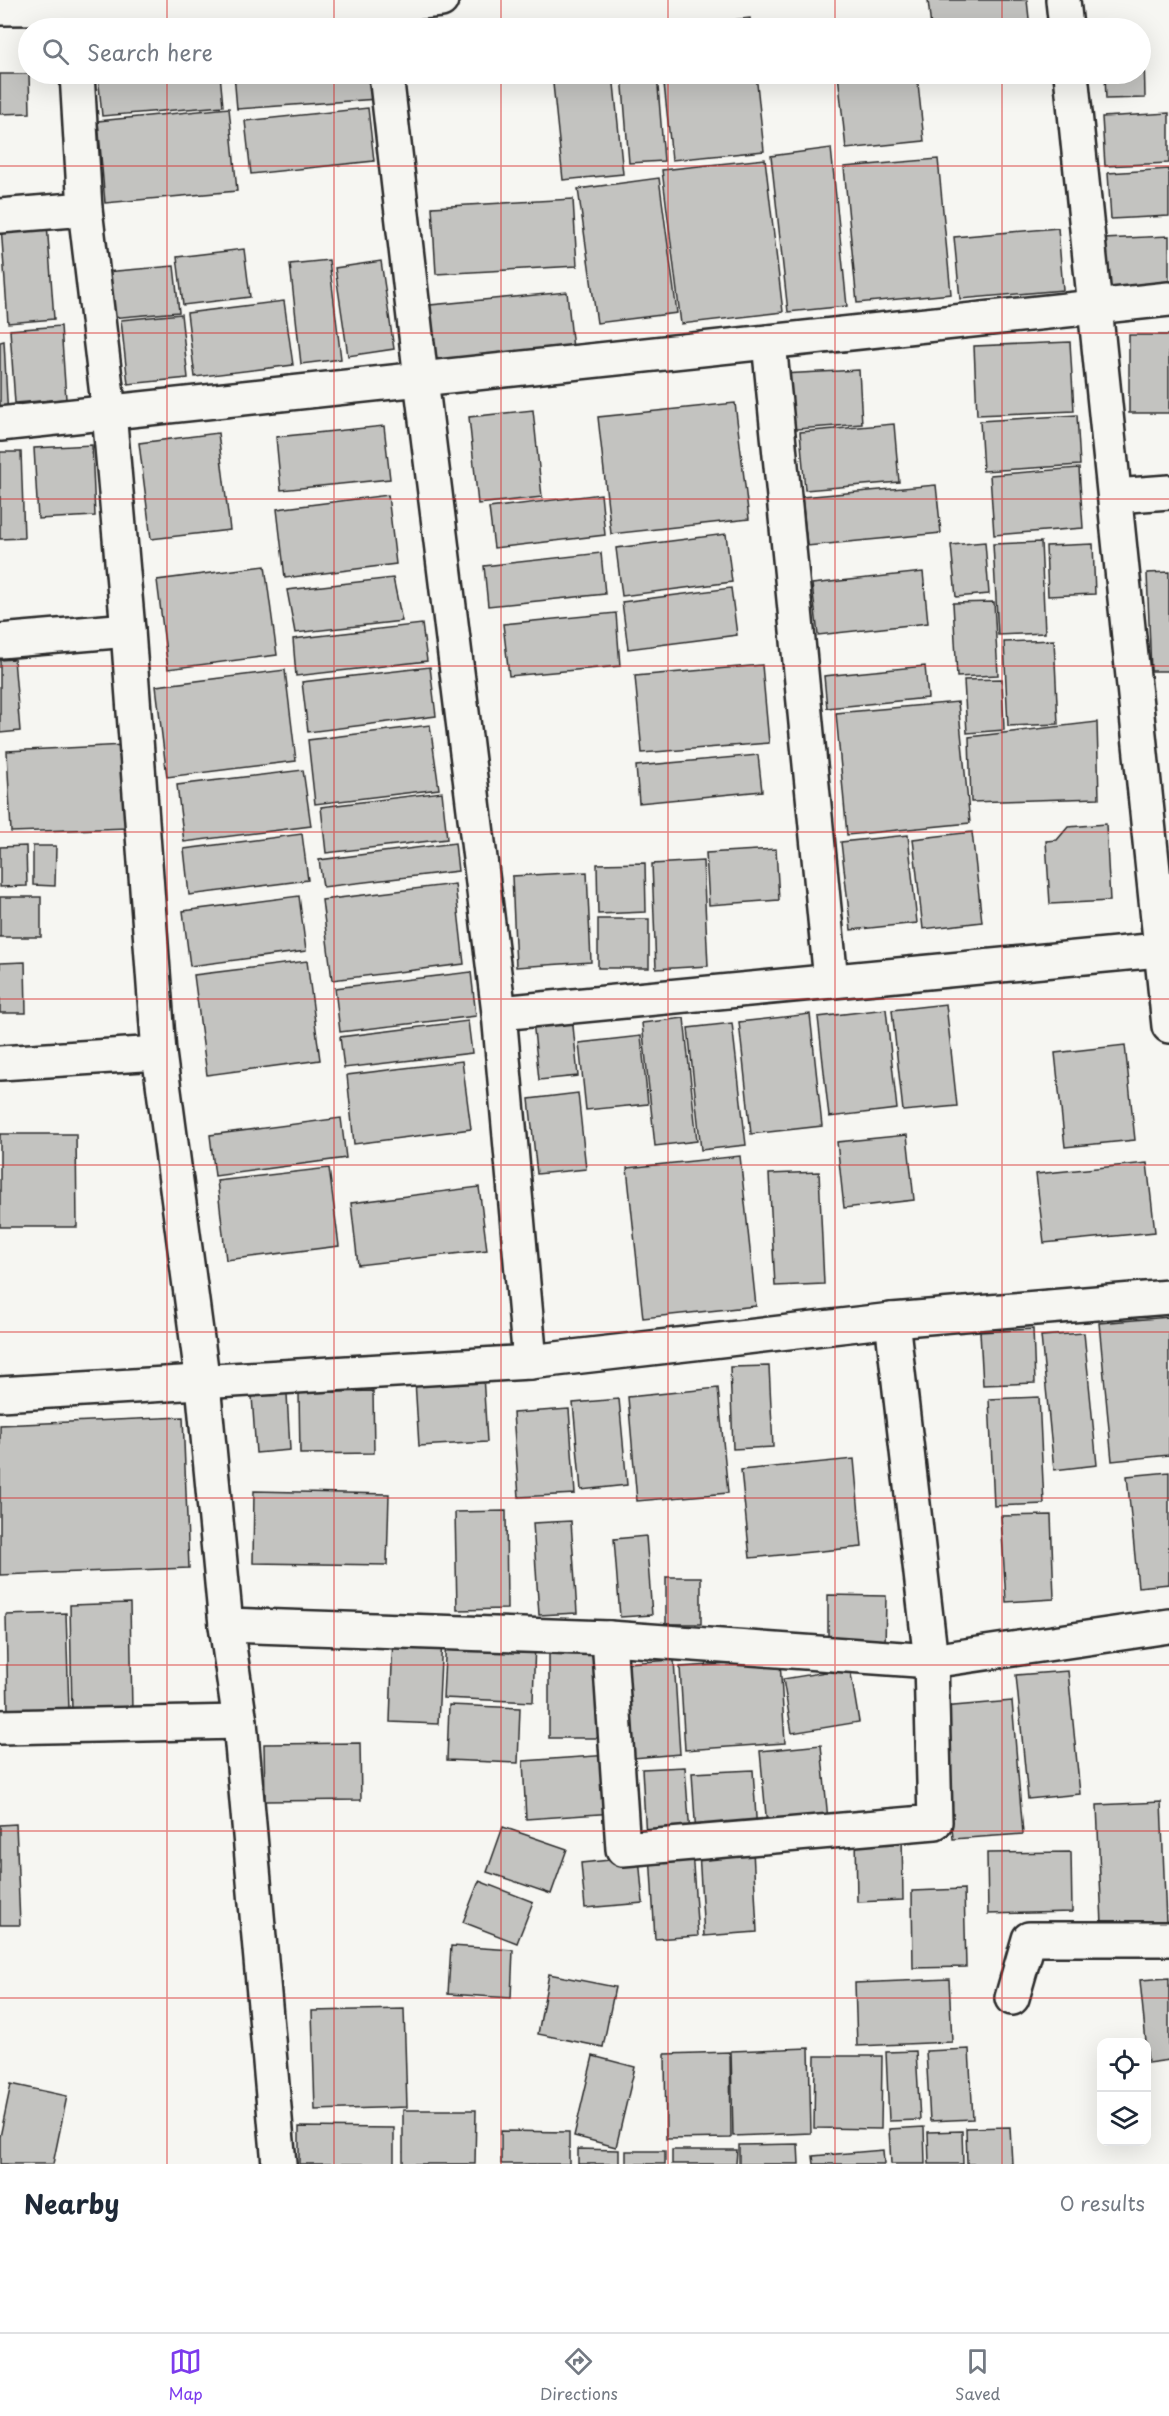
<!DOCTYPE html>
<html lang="en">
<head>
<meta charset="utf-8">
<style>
	:root { --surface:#fff; --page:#f2f2f3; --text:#1f2937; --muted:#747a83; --line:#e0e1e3; --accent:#7c3aed }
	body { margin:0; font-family:"Playpen Sans",sans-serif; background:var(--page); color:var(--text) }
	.controls { position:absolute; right:18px; bottom:18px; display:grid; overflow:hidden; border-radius:12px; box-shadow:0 6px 24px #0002 }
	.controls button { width:54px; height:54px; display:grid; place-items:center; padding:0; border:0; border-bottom:2px solid var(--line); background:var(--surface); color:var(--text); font:30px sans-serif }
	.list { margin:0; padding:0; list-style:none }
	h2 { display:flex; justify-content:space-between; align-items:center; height:78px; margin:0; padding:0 24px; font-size:26px }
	h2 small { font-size:20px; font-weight:400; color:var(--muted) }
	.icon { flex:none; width:33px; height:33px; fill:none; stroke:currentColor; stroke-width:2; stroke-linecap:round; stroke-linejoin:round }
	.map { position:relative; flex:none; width:1169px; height:2164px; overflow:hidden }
	.search { position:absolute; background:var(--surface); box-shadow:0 6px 24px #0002; left:18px; right:18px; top:18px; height:66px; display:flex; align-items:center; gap:15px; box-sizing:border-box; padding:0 21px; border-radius:33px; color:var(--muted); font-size:22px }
	.sheet { height:168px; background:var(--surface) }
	nav { display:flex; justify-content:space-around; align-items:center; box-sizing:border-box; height:84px; border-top:2px solid var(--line); background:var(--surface); font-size:16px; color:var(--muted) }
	nav a { display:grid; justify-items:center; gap:3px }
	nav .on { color:var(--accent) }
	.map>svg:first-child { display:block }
</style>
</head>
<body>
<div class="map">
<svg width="1169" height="2164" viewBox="0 0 1169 2164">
	<rect width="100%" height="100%" fill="#f6f6f2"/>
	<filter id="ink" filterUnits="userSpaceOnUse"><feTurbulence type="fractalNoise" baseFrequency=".0167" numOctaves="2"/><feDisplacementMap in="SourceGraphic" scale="12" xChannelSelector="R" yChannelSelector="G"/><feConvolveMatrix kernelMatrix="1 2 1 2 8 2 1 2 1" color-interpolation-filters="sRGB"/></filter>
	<g filter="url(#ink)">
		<g fill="#c3c3c0" stroke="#2b2b2b" stroke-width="1.5">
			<path d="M 928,0 L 1027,0 L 1030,28 L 931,28 Z"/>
			<path d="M 750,18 L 751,28 L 659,28 Z"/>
			<path d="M 1140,54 L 1144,54 L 1145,98 L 1106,99 L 1105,74 L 1140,74 Z"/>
			<path d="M 0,74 L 29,74 L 30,113 L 0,114 Z"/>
			<path d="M 98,74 L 220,74 L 223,106 L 102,116 Z"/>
			<path d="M 234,74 L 375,74 L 377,99 L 237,109 Z"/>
			<path d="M 552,74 L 613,74 L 623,174 L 563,180 Z"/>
			<path d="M 622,74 L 657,74 L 664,161 L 629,163 Z"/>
			<path d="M 663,74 L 756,74 L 764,151 L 672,160 Z"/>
			<path d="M 838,74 L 917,74 L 924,141 L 846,149 Z"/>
			<path d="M 937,74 L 990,74 L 938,79 Z"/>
			<path d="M 229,108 L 237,191 L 105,203 L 98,121 Z"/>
			<path d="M 368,108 L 374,161 L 251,174 L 245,121 Z"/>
			<path d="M 1169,113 L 1169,163 L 1105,166 L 1102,117 Z"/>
			<path d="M 831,148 L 847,306 L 788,312 L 771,156 Z"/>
			<path d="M 765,159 L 783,312 L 681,324 L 662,170 Z"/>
			<path d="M 938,159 L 951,294 L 857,303 L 844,167 Z"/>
			<path d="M 1169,169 L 1169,216 L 1111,219 L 1108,173 Z"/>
			<path d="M 659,178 L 677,313 L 597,323 L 578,189 Z"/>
			<path d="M 573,199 L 577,266 L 436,274 L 432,207 Z"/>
			<path d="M 47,223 L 54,319 L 8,323 L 1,226 Z"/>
			<path d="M 1058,228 L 1063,290 L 960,299 L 954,237 Z"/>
			<path d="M 1169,236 L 1169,288 L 1106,291 L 1103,239 Z"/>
			<path d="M 244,249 L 250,297 L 183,305 L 177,257 Z"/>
			<path d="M 329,260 L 341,359 L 301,364 L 290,264 Z"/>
			<path d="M 381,261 L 394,349 L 348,356 L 335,268 Z"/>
			<path d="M 174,266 L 179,312 L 110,318 L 105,272 Z"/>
			<path d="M 567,292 L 574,358 L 437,372 L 430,305 Z"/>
			<path d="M 284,301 L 293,365 L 195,377 L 187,313 Z"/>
			<path d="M 181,314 L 188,378 L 128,384 L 121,320 Z"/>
			<path d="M 61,326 L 66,399 L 15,403 L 10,330 Z"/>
			<rect x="1129" y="335" width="40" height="78"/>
			<path d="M 4,341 L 8,419 L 0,419 L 0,342 Z"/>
			<path d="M 1070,342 L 1074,411 L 977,415 L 974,346 Z"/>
			<path d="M 859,370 L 862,424 L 784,430 L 781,374 Z"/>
			<path d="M 735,403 L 749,519 L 611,534 L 598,417 Z"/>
			<path d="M 533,410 L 542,497 L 478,504 L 469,417 Z"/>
			<path d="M 1077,415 L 1080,465 L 983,471 L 980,421 Z"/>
			<path d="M 894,424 L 899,482 L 805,490 L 800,432 Z"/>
			<path d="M 384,426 L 390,479 L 281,490 L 276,437 Z"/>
			<path d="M 218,433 L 230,530 L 151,539 L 139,443 Z"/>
			<path d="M 92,445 L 95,516 L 38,519 L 34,448 Z"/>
			<path d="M 0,452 L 21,452 L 24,538 L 0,539 Z"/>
			<path d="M 1079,468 L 1083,528 L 994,535 L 990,475 Z"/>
			<path d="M 936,485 L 941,533 L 807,546 L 802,497 Z"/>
			<path d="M 601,494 L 605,535 L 494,548 L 489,508 Z"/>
			<path d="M 388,495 L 396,564 L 285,578 L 277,509 Z"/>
			<path d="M 726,534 L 732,582 L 622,596 L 616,548 Z"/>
			<path d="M 985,542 L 989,594 L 956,597 L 951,545 Z"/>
			<path d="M 1041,542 L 1045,633 L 998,635 L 993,544 Z"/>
			<path d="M 1093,544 L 1095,594 L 1048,596 L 1046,546 Z"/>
			<path d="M 601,553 L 605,594 L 488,606 L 484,566 Z"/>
			<path d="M 265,566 L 277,655 L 168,669 L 157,580 Z"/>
			<path d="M 923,572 L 928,623 L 818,635 L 812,584 Z"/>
			<path d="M 1169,572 L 1169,671 L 1151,671 L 1147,573 Z"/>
			<path d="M 393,578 L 402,621 L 295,633 L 287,590 Z"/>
			<path d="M 731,588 L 737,635 L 628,649 L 622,602 Z"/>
			<path d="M 994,602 L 998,675 L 957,677 L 953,603 Z"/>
			<path d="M 616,613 L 620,666 L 509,676 L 503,624 Z"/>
			<path d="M 422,624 L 427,661 L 296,676 L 293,639 Z"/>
			<path d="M 1054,640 L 1058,724 L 1008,726 L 1004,642 Z"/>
			<path d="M 14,659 L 20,731 L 0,733 L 0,660 Z"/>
			<path d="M 762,665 L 769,743 L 642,753 L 635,676 Z"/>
			<path d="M 925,666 L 928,698 L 827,708 L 824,676 Z"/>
			<path d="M 430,667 L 436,716 L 308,732 L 302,682 Z"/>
			<path d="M 285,670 L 296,761 L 167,777 L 156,686 Z"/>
			<path d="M 1002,679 L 1004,730 L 967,733 L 964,680 Z"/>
			<path d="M 958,702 L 970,823 L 847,835 L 836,713 Z"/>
			<path d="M 1097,722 L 1099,798 L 971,802 L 969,737 Z"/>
			<path d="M 430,725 L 439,789 L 315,804 L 308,740 Z"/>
			<path d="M 125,745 L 129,828 L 11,832 L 7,751 Z"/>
			<path d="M 758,755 L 762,791 L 639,803 L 636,766 Z"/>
			<path d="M 303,770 L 311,826 L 184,842 L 177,785 Z"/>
			<path d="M 442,792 L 447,839 L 326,853 L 321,807 Z"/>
			<path d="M 1106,824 L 1110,901 L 1050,904 L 1046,841 L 1057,840 L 1068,827 Z"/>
			<path d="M 972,832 L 982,922 L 923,929 L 913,839 Z"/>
			<path d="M 302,834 L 308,880 L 189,895 L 184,849 Z"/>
			<path d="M 908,835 L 917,923 L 851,930 L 841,842 Z"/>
			<path d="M 455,843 L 458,871 L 323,887 L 319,860 Z"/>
			<path d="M 26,846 L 27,886 L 0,887 L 0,847 Z"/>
			<path d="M 33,846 L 56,846 L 55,886 L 33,885 Z"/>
			<path d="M 776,849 L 779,900 L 709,905 L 706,853 Z"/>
			<path d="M 703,861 L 708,966 L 656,969 L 652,864 Z"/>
			<path d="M 645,863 L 646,912 L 598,914 L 597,864 Z"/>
			<path d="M 587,872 L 591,962 L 516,967 L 512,876 Z"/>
			<path d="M 455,884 L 464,964 L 332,980 L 322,900 Z"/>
			<path d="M 299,896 L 306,951 L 190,966 L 183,911 Z"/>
			<rect x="0" y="897" width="41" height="40"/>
			<rect x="598" y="919" width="51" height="49"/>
			<path d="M 307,961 L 320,1060 L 207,1075 L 194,975 Z"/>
			<path d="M 25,962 L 26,1013 L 0,1013 L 0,963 Z"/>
			<path d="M 471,972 L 476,1016 L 340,1032 L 335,988 Z"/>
			<path d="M 946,1004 L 957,1106 L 903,1111 L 892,1010 Z"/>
			<path d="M 886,1009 L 897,1109 L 829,1117 L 818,1017 Z"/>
			<path d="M 810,1014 L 822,1126 L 751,1134 L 739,1022 Z"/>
			<path d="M 572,1016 L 578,1076 L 539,1080 L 533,1020 Z"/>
			<path d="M 684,1018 L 697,1141 L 655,1146 L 642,1023 Z"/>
			<path d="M 468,1021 L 472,1053 L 344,1068 L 340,1037 Z"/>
			<path d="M 732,1023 L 746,1145 L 701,1150 L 688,1028 Z"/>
			<path d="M 641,1036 L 648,1104 L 586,1110 L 579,1043 Z"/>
			<path d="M 1125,1045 L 1135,1140 L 1065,1147 L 1055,1053 Z"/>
			<path d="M 462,1061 L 471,1129 L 354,1144 L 347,1075 Z"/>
			<path d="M 578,1093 L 586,1169 L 537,1174 L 529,1099 Z"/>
			<path d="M 341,1118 L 346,1158 L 215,1176 L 210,1135 Z"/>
			<path d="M 0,1134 L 76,1134 L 77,1227 L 0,1227 Z"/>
			<path d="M 907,1135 L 914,1200 L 844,1208 L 837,1142 Z"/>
			<path d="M 740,1156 L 756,1306 L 643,1318 L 627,1168 Z"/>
			<path d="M 1147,1163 L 1155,1232 L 1044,1243 L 1036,1174 Z"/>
			<path d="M 329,1168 L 339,1246 L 226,1260 L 217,1181 Z"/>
			<path d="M 819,1172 L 824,1284 L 775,1286 L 769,1174 Z"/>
			<path d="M 479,1187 L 487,1250 L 358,1265 L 351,1203 Z"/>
			<path d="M 1169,1317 L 1169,1455 L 1112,1461 L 1099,1323 Z"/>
			<path d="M 1033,1329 L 1035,1383 L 983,1385 L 980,1332 Z"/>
			<path d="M 1084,1333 L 1097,1465 L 1054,1470 L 1041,1336 Z"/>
			<path d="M 769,1366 L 773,1447 L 733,1449 L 730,1367 Z"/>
			<path d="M 483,1375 L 487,1442 L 419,1446 L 415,1380 Z"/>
			<path d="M 718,1388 L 728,1493 L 637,1501 L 628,1397 Z"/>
			<path d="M 373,1391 L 374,1453 L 300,1454 L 299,1393 Z"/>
			<path d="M 287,1394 L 290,1450 L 256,1453 L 252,1396 Z"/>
			<path d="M 1039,1397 L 1044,1504 L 994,1506 L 989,1399 Z"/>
			<path d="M 619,1399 L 627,1485 L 581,1490 L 573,1403 Z"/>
			<path d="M 569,1409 L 575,1494 L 519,1497 L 513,1413 Z"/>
			<path d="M 183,1417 L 189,1568 L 0,1575 L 0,1425 Z"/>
			<path d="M 854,1459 L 862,1547 L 750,1558 L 741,1470 Z"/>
			<path d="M 1169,1472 L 1169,1584 L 1138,1587 L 1127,1476 Z"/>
			<path d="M 254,1491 L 389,1494 L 387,1565 L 253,1563 Z"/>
			<path d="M 506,1511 L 507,1609 L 457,1610 L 455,1512 Z"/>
			<path d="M 1051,1515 L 1054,1599 L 1006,1602 L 1001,1516 Z"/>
			<path d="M 571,1521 L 577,1613 L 539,1615 L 533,1523 Z"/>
			<path d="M 646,1536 L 652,1615 L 620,1617 L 614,1539 Z"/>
			<rect x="666" y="1577" width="35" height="47"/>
			<path d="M 828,1595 L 886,1596 L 885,1648 L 828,1647 Z"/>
			<path d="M 130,1603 L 132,1711 L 72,1713 L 70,1605 Z"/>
			<path d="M 66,1613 L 69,1711 L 8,1712 L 6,1615 Z"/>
			<path d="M 393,1635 L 442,1637 L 438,1724 L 390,1722 Z"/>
			<path d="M 446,1637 L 535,1641 L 533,1702 L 443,1698 Z"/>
			<path d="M 549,1649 L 602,1649 L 603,1738 L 549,1738 Z"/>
			<path d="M 674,1660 L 680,1754 L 633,1758 L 626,1663 Z"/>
			<path d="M 780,1661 L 785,1743 L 685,1750 L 680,1667 Z"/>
			<path d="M 850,1668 L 859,1722 L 792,1733 L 783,1679 Z"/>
			<path d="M 1068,1671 L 1080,1794 L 1028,1799 L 1016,1675 Z"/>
			<path d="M 1012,1701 L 1023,1834 L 953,1839 L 942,1707 Z"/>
			<path d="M 449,1705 L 520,1708 L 518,1763 L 447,1760 Z"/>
			<path d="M 360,1743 L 361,1800 L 265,1801 L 264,1744 Z"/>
			<path d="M 821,1745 L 828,1820 L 767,1826 L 760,1751 Z"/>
			<path d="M 610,1755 L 614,1813 L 526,1819 L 523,1761 Z"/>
			<path d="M 685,1767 L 690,1834 L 646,1837 L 642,1769 Z"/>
			<path d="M 753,1770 L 757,1833 L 696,1836 L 692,1773 Z"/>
			<path d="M 1161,1802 L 1166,1922 L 1102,1925 L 1097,1805 Z"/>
			<path d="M 16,1824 L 20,1925 L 0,1925 L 0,1825 Z"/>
			<path d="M 503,1827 L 567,1849 L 551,1894 L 487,1872 Z"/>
			<path d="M 902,1832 L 903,1900 L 857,1902 L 856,1833 Z"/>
			<path d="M 753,1849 L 757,1932 L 704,1936 L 699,1852 Z"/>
			<path d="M 692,1851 L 698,1936 L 655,1939 L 650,1853 Z"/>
			<path d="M 1071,1852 L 1072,1912 L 988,1914 L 987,1853 Z"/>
			<path d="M 639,1857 L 643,1903 L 585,1908 L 581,1863 Z"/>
			<path d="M 479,1881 L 533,1902 L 517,1943 L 463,1922 Z"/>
			<path d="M 964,1889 L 966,1967 L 913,1968 L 912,1891 Z"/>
			<path d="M 451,1946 L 513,1950 L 511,1998 L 448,1994 Z"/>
			<path d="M 549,1974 L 615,1987 L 603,2047 L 538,2034 Z"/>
			<path d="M 1169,1978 L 1169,2060 L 1148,2063 L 1140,1980 Z"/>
			<path d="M 949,1979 L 952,2042 L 857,2046 L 855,1983 Z"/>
			<path d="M 404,2009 L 407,2107 L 315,2110 L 312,2011 Z"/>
			<path d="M 809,2048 L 811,2133 L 733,2136 L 731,2051 Z"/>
			<path d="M 969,2049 L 973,2119 L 930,2121 L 926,2051 Z"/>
			<path d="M 916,2051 L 920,2120 L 889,2121 L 886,2052 Z"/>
			<path d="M 730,2052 L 731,2138 L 666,2139 L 665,2054 Z"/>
			<path d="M 593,2056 L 635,2067 L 616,2147 L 574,2136 Z"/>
			<path d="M 815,2056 L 882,2056 L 881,2129 L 814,2128 Z"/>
			<path d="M 11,2084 L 67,2096 L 53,2164 L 0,2164 L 0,2137 Z"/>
			<path d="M 403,2110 L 476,2110 L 475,2164 L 403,2164 Z"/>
			<path d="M 299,2127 L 394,2128 L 394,2164 L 299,2164 Z"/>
			<path d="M 924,2127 L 925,2164 L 891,2164 L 889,2129 Z"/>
			<path d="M 1010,2127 L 1012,2164 L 967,2164 L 966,2128 Z"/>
			<path d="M 501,2131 L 569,2132 L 569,2164 L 501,2164 Z"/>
			<path d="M 962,2131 L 963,2164 L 929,2164 L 928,2132 Z"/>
			<path d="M 798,2144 L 799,2164 L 739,2164 L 739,2145 Z"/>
			<path d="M 578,2149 L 619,2150 L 619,2164 L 578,2164 Z"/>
			<path d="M 672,2150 L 737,2150 L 736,2164 L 672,2164 Z"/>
			<path d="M 883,2150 L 884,2164 L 814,2164 L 813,2156 Z"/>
			<rect x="626" y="2151" width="39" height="13"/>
		</g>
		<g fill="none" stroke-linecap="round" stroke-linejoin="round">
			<defs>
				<g id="minor">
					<path d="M 1063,0 L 1066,28"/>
					<path d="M 0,8 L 379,6 L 441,0"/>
					<path d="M 77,74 L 85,209 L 109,412 L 128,630 L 159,1053 L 203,1384 L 226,1625 L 240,1722 L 279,2164"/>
					<path d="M 386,74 L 421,379 L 499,1013 L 530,1362"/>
					<path d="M 1071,74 L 1169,1026"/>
					<path d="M 0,216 L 85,209"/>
					<path d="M 769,342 L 831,981"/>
					<path d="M 0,424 L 1169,299"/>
					<path d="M 1115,496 L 1169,492"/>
					<path d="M 0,641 L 128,630"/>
					<path d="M 499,1013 L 1169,949"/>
					<path d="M 0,1063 L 159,1053"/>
					<path d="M 0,1394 L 530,1362 L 892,1320 L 1169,1297"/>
					<path d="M 226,1625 L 609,1638 L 931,1661 L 1169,1626"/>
					<path d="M 609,1638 L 623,1849 L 935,1822 L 931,1661 L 892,1320"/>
					<path d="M 0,1727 L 240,1722"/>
					<path d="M 1012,1998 L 1029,1939 L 1169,1939"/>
				</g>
			</defs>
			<use href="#minor" stroke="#2b2b2b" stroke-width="38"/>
			<use href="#minor" stroke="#f6f6f2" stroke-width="33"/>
		</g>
	</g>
	<path fill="none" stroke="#d62828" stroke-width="1.5" stroke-opacity="0.55" d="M 167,0 L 167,28M 334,0 L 334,28M 501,0 L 501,28M 668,0 L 668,28M 835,0 L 835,28M 1002,0 L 1002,28M 167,74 L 167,2164M 334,74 L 334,2164M 501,74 L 501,2164M 668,74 L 668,2164M 835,74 L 835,2164M 1002,74 L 1002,2164M 0,166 L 1169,166M 0,333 L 1169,333M 0,499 L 1169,499M 0,666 L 1169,666M 0,832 L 1169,832M 0,999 L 1169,999M 0,1165 L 1169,1165M 0,1332 L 1169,1332M 0,1498 L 1169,1498M 0,1665 L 1169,1665M 0,1831 L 1169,1831M 0,1998 L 1169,1998"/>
</svg>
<div class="controls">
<button><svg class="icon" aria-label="locate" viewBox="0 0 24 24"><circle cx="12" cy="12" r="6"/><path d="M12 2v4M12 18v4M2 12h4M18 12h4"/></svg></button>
<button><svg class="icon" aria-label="layers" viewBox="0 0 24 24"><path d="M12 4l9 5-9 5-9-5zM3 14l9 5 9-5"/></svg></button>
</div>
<div class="search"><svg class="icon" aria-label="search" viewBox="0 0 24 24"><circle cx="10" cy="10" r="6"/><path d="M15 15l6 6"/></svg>Search here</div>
</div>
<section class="sheet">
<h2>Nearby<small>0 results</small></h2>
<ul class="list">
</ul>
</section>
<nav>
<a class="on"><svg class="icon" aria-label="map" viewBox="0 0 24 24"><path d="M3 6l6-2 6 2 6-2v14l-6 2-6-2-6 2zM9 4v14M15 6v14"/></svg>Map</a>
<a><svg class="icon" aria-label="directions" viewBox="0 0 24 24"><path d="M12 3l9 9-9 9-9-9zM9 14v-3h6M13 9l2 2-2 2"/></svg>Directions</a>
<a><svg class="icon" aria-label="saved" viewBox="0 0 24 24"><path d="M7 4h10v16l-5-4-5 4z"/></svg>Saved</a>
</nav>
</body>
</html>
